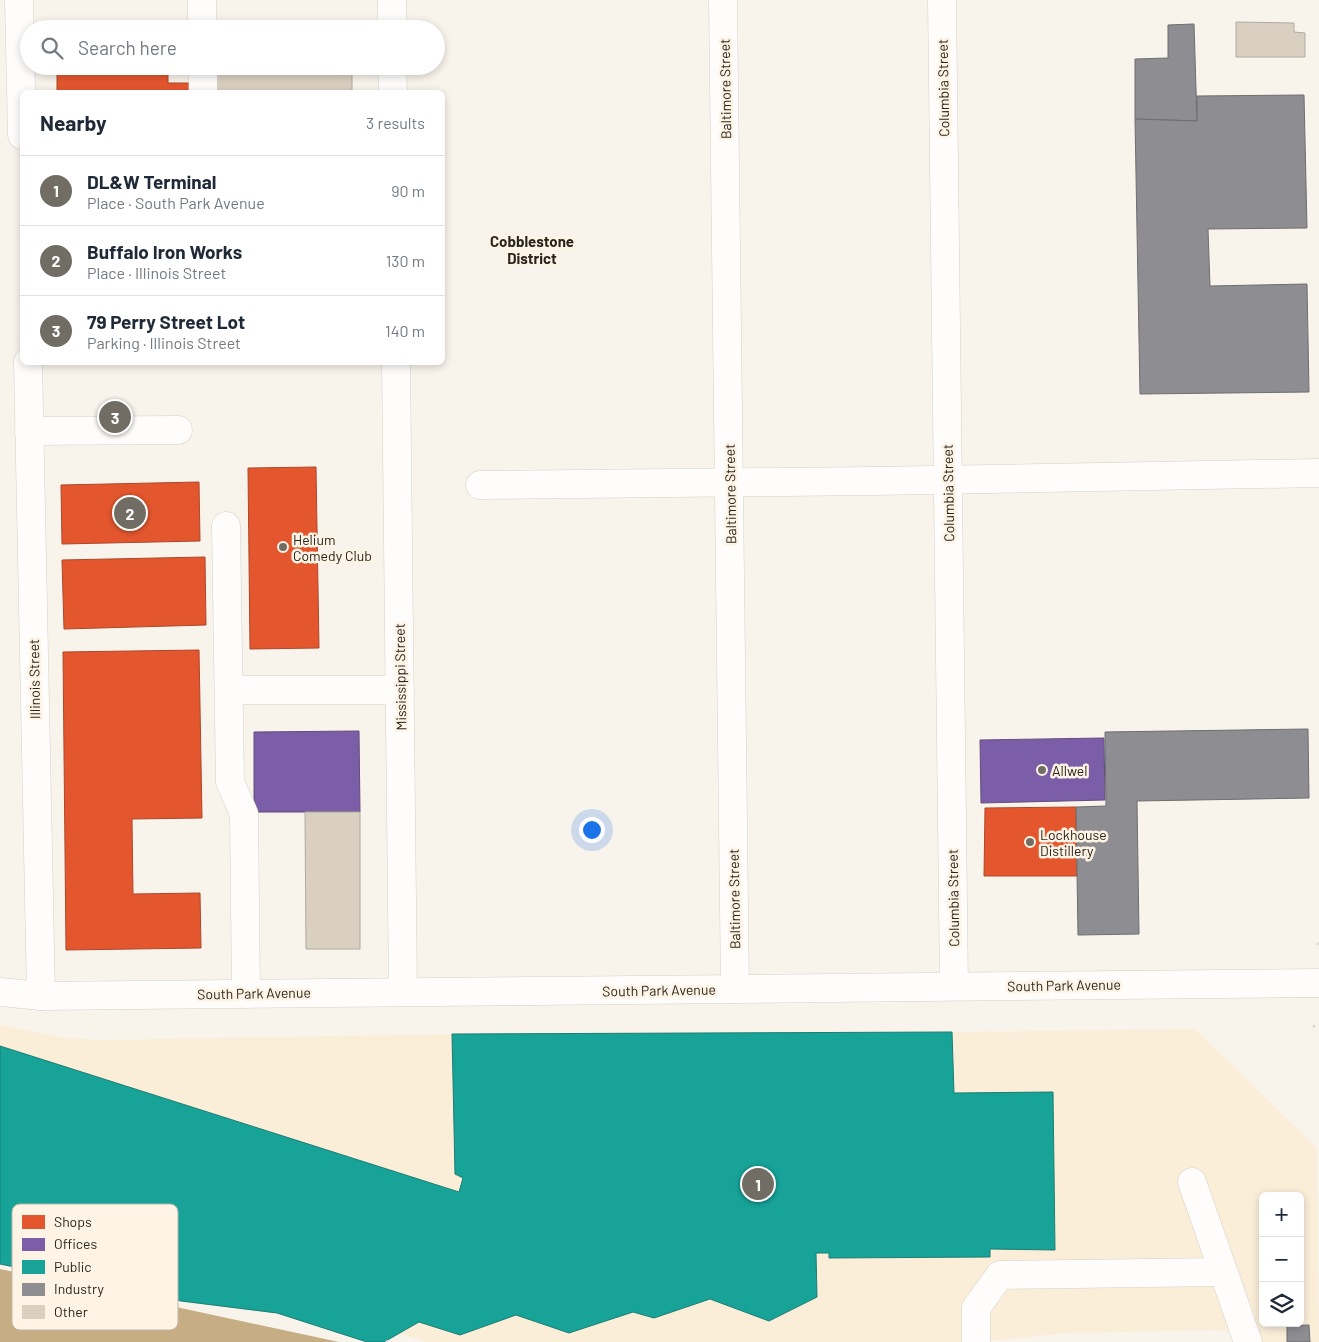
<!DOCTYPE html>
<html lang="en">
<head>
<meta charset="utf-8">
<style>
	:root { --surface:#fff; --page:#f6f6f7; --text:#1f2937; --muted:#747a83; --line:#e0e1e3; --accent:#726d64 }
	body { margin:0; font-family:Barlow,sans-serif; background:var(--page); color:var(--text) }
	.controls { position:absolute; right:15px; bottom:15px; display:grid; overflow:hidden; border-radius:8px; box-shadow:0 2px 8px #0003 }
	.controls button { width:45px; height:45px; display:grid; place-items:center; padding:0; border:0; border-bottom:1px solid var(--line); background:var(--surface); color:var(--text); font:25px sans-serif }
	.you { position:absolute; left:591px; top:829px; width:18px; height:18px; margin:-12px; border:4px solid #fff; border-radius:50%; background:#1a73e8; box-shadow:0 0 0 8px #1a73e833 }
	.badge { display:grid; place-items:center; width:32px; height:32px; border-radius:50%; background:var(--accent); color:#fff; font-size:16px; font-weight:700 }
	.pin { position:absolute; translate:-50% -50%; border:2px solid #fff; box-shadow:0 1px 5px #0006 }
	.list { margin:0; padding:0; list-style:none }
	h2 { display:flex; justify-content:space-between; align-items:center; height:65px; margin:0; padding:0 20px; font-size:21px }
	h2 small { font-size:16px; font-weight:400; color:var(--muted) }
	.list li { display:grid; grid-template-columns:32px 1fr auto; gap:15px; align-items:center; box-sizing:border-box; height:70px; padding:0 20px; border-top:1px solid var(--line) }
	.list b { display:block; font-size:19px; white-space:nowrap }
	.list p { margin:0; font-size:16px; white-space:nowrap; color:var(--muted) }
	.list em { font-size:16px; font-style:normal; color:var(--muted) }
	.icon { flex:none; width:28px; height:28px; fill:none; stroke:currentColor; stroke-width:2; stroke-linecap:round; stroke-linejoin:round }
	.map { position:relative; flex:none; width:1319px; height:1342px; overflow:hidden }
	.search { position:absolute; background:var(--surface); box-shadow:0 2px 8px #0003; left:20px; top:20px; width:425px; height:55px; display:flex; align-items:center; gap:12px; box-sizing:border-box; padding:0 18px; border-radius:28px; color:var(--muted); font-size:19px }
	.panel { position:absolute; background:var(--surface); box-shadow:0 2px 8px #0003; left:20px; top:90px; width:425px; height:275px; border-radius:8px }
	.map>svg:first-child { display:block }
</style>
</head>
<body>
<div class="map">
<svg width="1319" height="1342" viewBox="0 0 1319 1342">
	<rect width="100%" height="100%" fill="#f8f3eb"/>
	<g fill="#fbeed9" fill-rule="evenodd">
		<path d="M 0,1025 L 65,1038 L 103,1040 L 452,1034 L 455,1174 L 463,1178 L 459,1192 L 0,1046 Z"/>
		<path d="M 1195,1029 L 1317,1148 L 1319,1342 L 1259,1342 L 1252,1331 L 1215,1330 L 1070,1333 L 975,1342 L 427,1342 L 398,1333 L 419,1322 L 460,1335 L 516,1315 L 570,1333 L 633,1312 L 654,1318 L 710,1299 L 769,1321 L 817,1297 L 816,1253 L 829,1253 L 829,1258 L 990,1257 L 990,1249 L 1055,1250 L 1053,1093 L 954,1093 L 952,1032 ZM 1263,1196 L 1300,1196 L 1300,1323 L 1263,1323 Z"/>
	</g>
	<path fill="#c7ad84" d="M 0,1269 L 339,1342 L 341,1342 L 0,1342 Z"/>
	<g fill="#e4572e" stroke="#ac4829">
		<path d="M 57,66 L 168,66 L 168,83 L 190,83 L 190,92 L 57,92 Z"/>
		<path d="M 316,467 L 319,648 L 250,649 L 248,468 Z"/>
		<path d="M 199,482 L 200,541 L 62,544 L 61,485 Z"/>
		<path d="M 205,557 L 206,625 L 64,629 L 62,560 Z"/>
		<path d="M 199,650 L 202,818 L 132,819 L 133,894 L 200,893 L 201,948 L 66,950 L 63,652 Z"/>
		<path d="M 1076,807 L 1077,876 L 984,876 L 985,808 Z"/>
	</g>
	<g fill="#7b5ea7" stroke="#634d7d">
		<path d="M 359,731 L 360,812 L 254,812 L 254,732 Z"/>
		<path d="M 1104,738 L 1105,800 L 981,803 L 980,740 Z"/>
	</g>
	<path fill="#17a398" stroke="#1d7d73" d="M 952,1032 L 954,1093 L 1053,1092 L 1055,1250 L 990,1249 L 990,1257 L 829,1258 L 829,1253 L 816,1253 L 817,1297 L 769,1321 L 710,1299 L 654,1318 L 633,1312 L 569,1333 L 516,1315 L 460,1335 L 419,1322 L 384,1342 L 367,1342 L 277,1313 L 181,1301 L 0,1264 L 0,1046 L 459,1192 L 463,1178 L 455,1174 L 452,1034 Z"/>
	<g fill="#8d8d92" stroke="#6f6e6f">
		<path d="M 1194,24 L 1197,121 L 1135,119 L 1135,59 L 1168,58 L 1168,25 Z"/>
		<path d="M 1304,95 L 1307,228 L 1208,229 L 1210,286 L 1307,284 L 1309,392 L 1140,394 L 1135,119 L 1197,121 L 1197,96 Z"/>
		<path d="M 1308,729 L 1309,798 L 1137,801 L 1139,934 L 1078,935 L 1076,807 L 1106,806 L 1105,732 Z"/>
		<path d="M 1309,1325 L 1310,1342 L 1287,1342 L 1287,1326 Z"/>
	</g>
	<g fill="#d9d0c1" stroke="#afaaa3">
		<path d="M 1236,22 L 1294,23 L 1294,32 L 1305,33 L 1305,57 L 1236,57 Z"/>
		<rect x="214" y="66" width="138" height="26"/>
		<path d="M 305,812 L 360,812 L 360,949 L 306,949 Z"/>
	</g>
	<g fill="none" stroke-linecap="round" stroke-linejoin="round">
		<defs>
			<g id="minor">
				<path d="M 19,0 L 22,135"/>
				<path d="M 202,0 L 202,29"/>
				<path d="M 392,0 L 392,29"/>
				<path d="M 723,0 L 735,989"/>
				<path d="M 942,0 L 954,986"/>
				<path d="M 203,66 L 203,92"/>
				<path d="M 392,66 L 393,92"/>
				<path d="M 28,362 L 41,996"/>
				<path d="M 396,362 L 403,992"/>
				<path d="M 29,431 L 178,430"/>
				<path d="M 480,485 L 874,481 L 1319,473"/>
				<path d="M 226,526 L 230,782 L 244,814 L 246,994"/>
				<path d="M 229,690 L 400,690"/>
				<path d="M 0,992 L 41,996 L 1319,983"/>
				<path d="M 1192,1182 L 1248,1342"/>
				<path d="M 976,1342 L 976,1308 L 1000,1275 L 1223,1272"/>
			</g>
		</defs>
		<use href="#minor" stroke="#d5d0c8" stroke-width="29"/>
		<g stroke="#dcdad8" stroke-width="3" stroke-dasharray="2.5 4" stroke-linecap="butt">
			<path d="M 422,21 L 429,28"/>
			<path d="M 356,26 L 363,22"/>
			<path d="M 1317,943 L 1319,945"/>
			<path d="M 1313,1027 L 1317,1024"/>
			<path d="M 386,1341 L 388,1342"/>
		</g>
		<use href="#minor" stroke="#fefdfc" stroke-width="28"/>
	</g>
	<g fill="#726d64" stroke="#fdf4e6" stroke-width="2">
		<circle cx="283" cy="547" r="5"/>
		<circle cx="1042" cy="770" r="5"/>
		<circle cx="1030" cy="842" r="5"/>
	</g>
	<g text-anchor="middle" dominant-baseline="central" stroke-width="5" stroke-linejoin="round" paint-order="stroke">
		<g font-size="14" fill="#2a251c" stroke="#fdf4e6">
			<text transform="translate(943 88) rotate(-91)">Columbia Street</text>
			<text transform="translate(725 89) rotate(-91)">Baltimore Street</text>
			<text transform="translate(948 493) rotate(-91)">Columbia Street</text>
			<text transform="translate(730 494) rotate(-91)">Baltimore Street</text>
			<text transform="translate(400 677) rotate(-91)">Mississippi Street</text>
			<text transform="translate(34 679) rotate(-91)">Illinois Street</text>
			<text transform="translate(953 898) rotate(-91)">Columbia Street</text>
			<text transform="translate(734 899) rotate(-91)">Baltimore Street</text>
			<text transform="translate(1064 985) rotate(-1)">South Park Avenue</text>
			<text transform="translate(659 990) rotate(-1)">South Park Avenue</text>
			<text transform="translate(254 993) rotate(-1)">South Park Avenue</text>
		</g>
		<g font-size="14" fill="#2a251c" stroke="#fdf4e6" text-anchor="start">
			<text x="293" y="539">Helium<tspan x="293" dy="16">Comedy Club</tspan></text>
			<text x="1052" y="770">Allwel</text>
			<text x="1040" y="834">Lockhouse<tspan x="1040" dy="16">Distillery</tspan></text>
		</g>
		<g font-size="15" font-weight="bold" fill="#2a251c" stroke="#fdf4e6">
			<text x="532" y="241">Cobblestone<tspan x="532" dy="17">District</tspan></text>
		</g>
	</g>
	<rect x="12" y="1204" width="166" height="126" rx="8" fill="#fdf4e6" stroke="#beb6a9" stroke-width="1"/>
	<rect x="22" y="1215" width="23" height="14" fill="#e4572e"/>
	<rect x="22" y="1238" width="23" height="13" fill="#7b5ea7"/>
	<rect x="22" y="1260" width="23" height="14" fill="#17a398"/>
	<rect x="22" y="1283" width="23" height="13" fill="#8d8d92"/>
	<rect x="22" y="1305" width="23" height="14" fill="#d9d0c1"/>
	<g font-size="14" fill="#2a251c">
		<text x="54" y="1227">Shops</text>
		<text x="54" y="1249">Offices</text>
		<text x="54" y="1272">Public</text>
		<text x="54" y="1294">Industry</text>
		<text x="54" y="1317">Other</text>
	</g>
</svg>
<div class="controls">
<button>+</button>
<button>−</button>
<button><svg class="icon" aria-label="layers" viewBox="0 0 24 24"><path d="M12 4l9 5-9 5-9-5zM3 14l9 5 9-5"/></svg></button>
</div>
<div class="you"></div>
<div class="pin badge" style="left:758px;top:1184px">1</div>
<div class="pin badge" style="left:130px;top:513px">2</div>
<div class="pin badge" style="left:115px;top:417px">3</div>
<div class="search"><svg class="icon" aria-label="search" viewBox="0 0 24 24"><circle cx="10" cy="10" r="6"/><path d="M15 15l6 6"/></svg>Search here</div>
<section class="panel">
<h2>Nearby<small>3 results</small></h2>
<ul class="list">
<li><span class="badge">1</span><div><b>DL&amp;W Terminal</b><p>Place · South Park Avenue</p></div><em>90 m</em></li>
<li><span class="badge">2</span><div><b>Buffalo Iron Works</b><p>Place · Illinois Street</p></div><em>130 m</em></li>
<li><span class="badge">3</span><div><b>79 Perry Street Lot</b><p>Parking · Illinois Street</p></div><em>140 m</em></li>
</ul>
</section>
</div>
</body>
</html>
